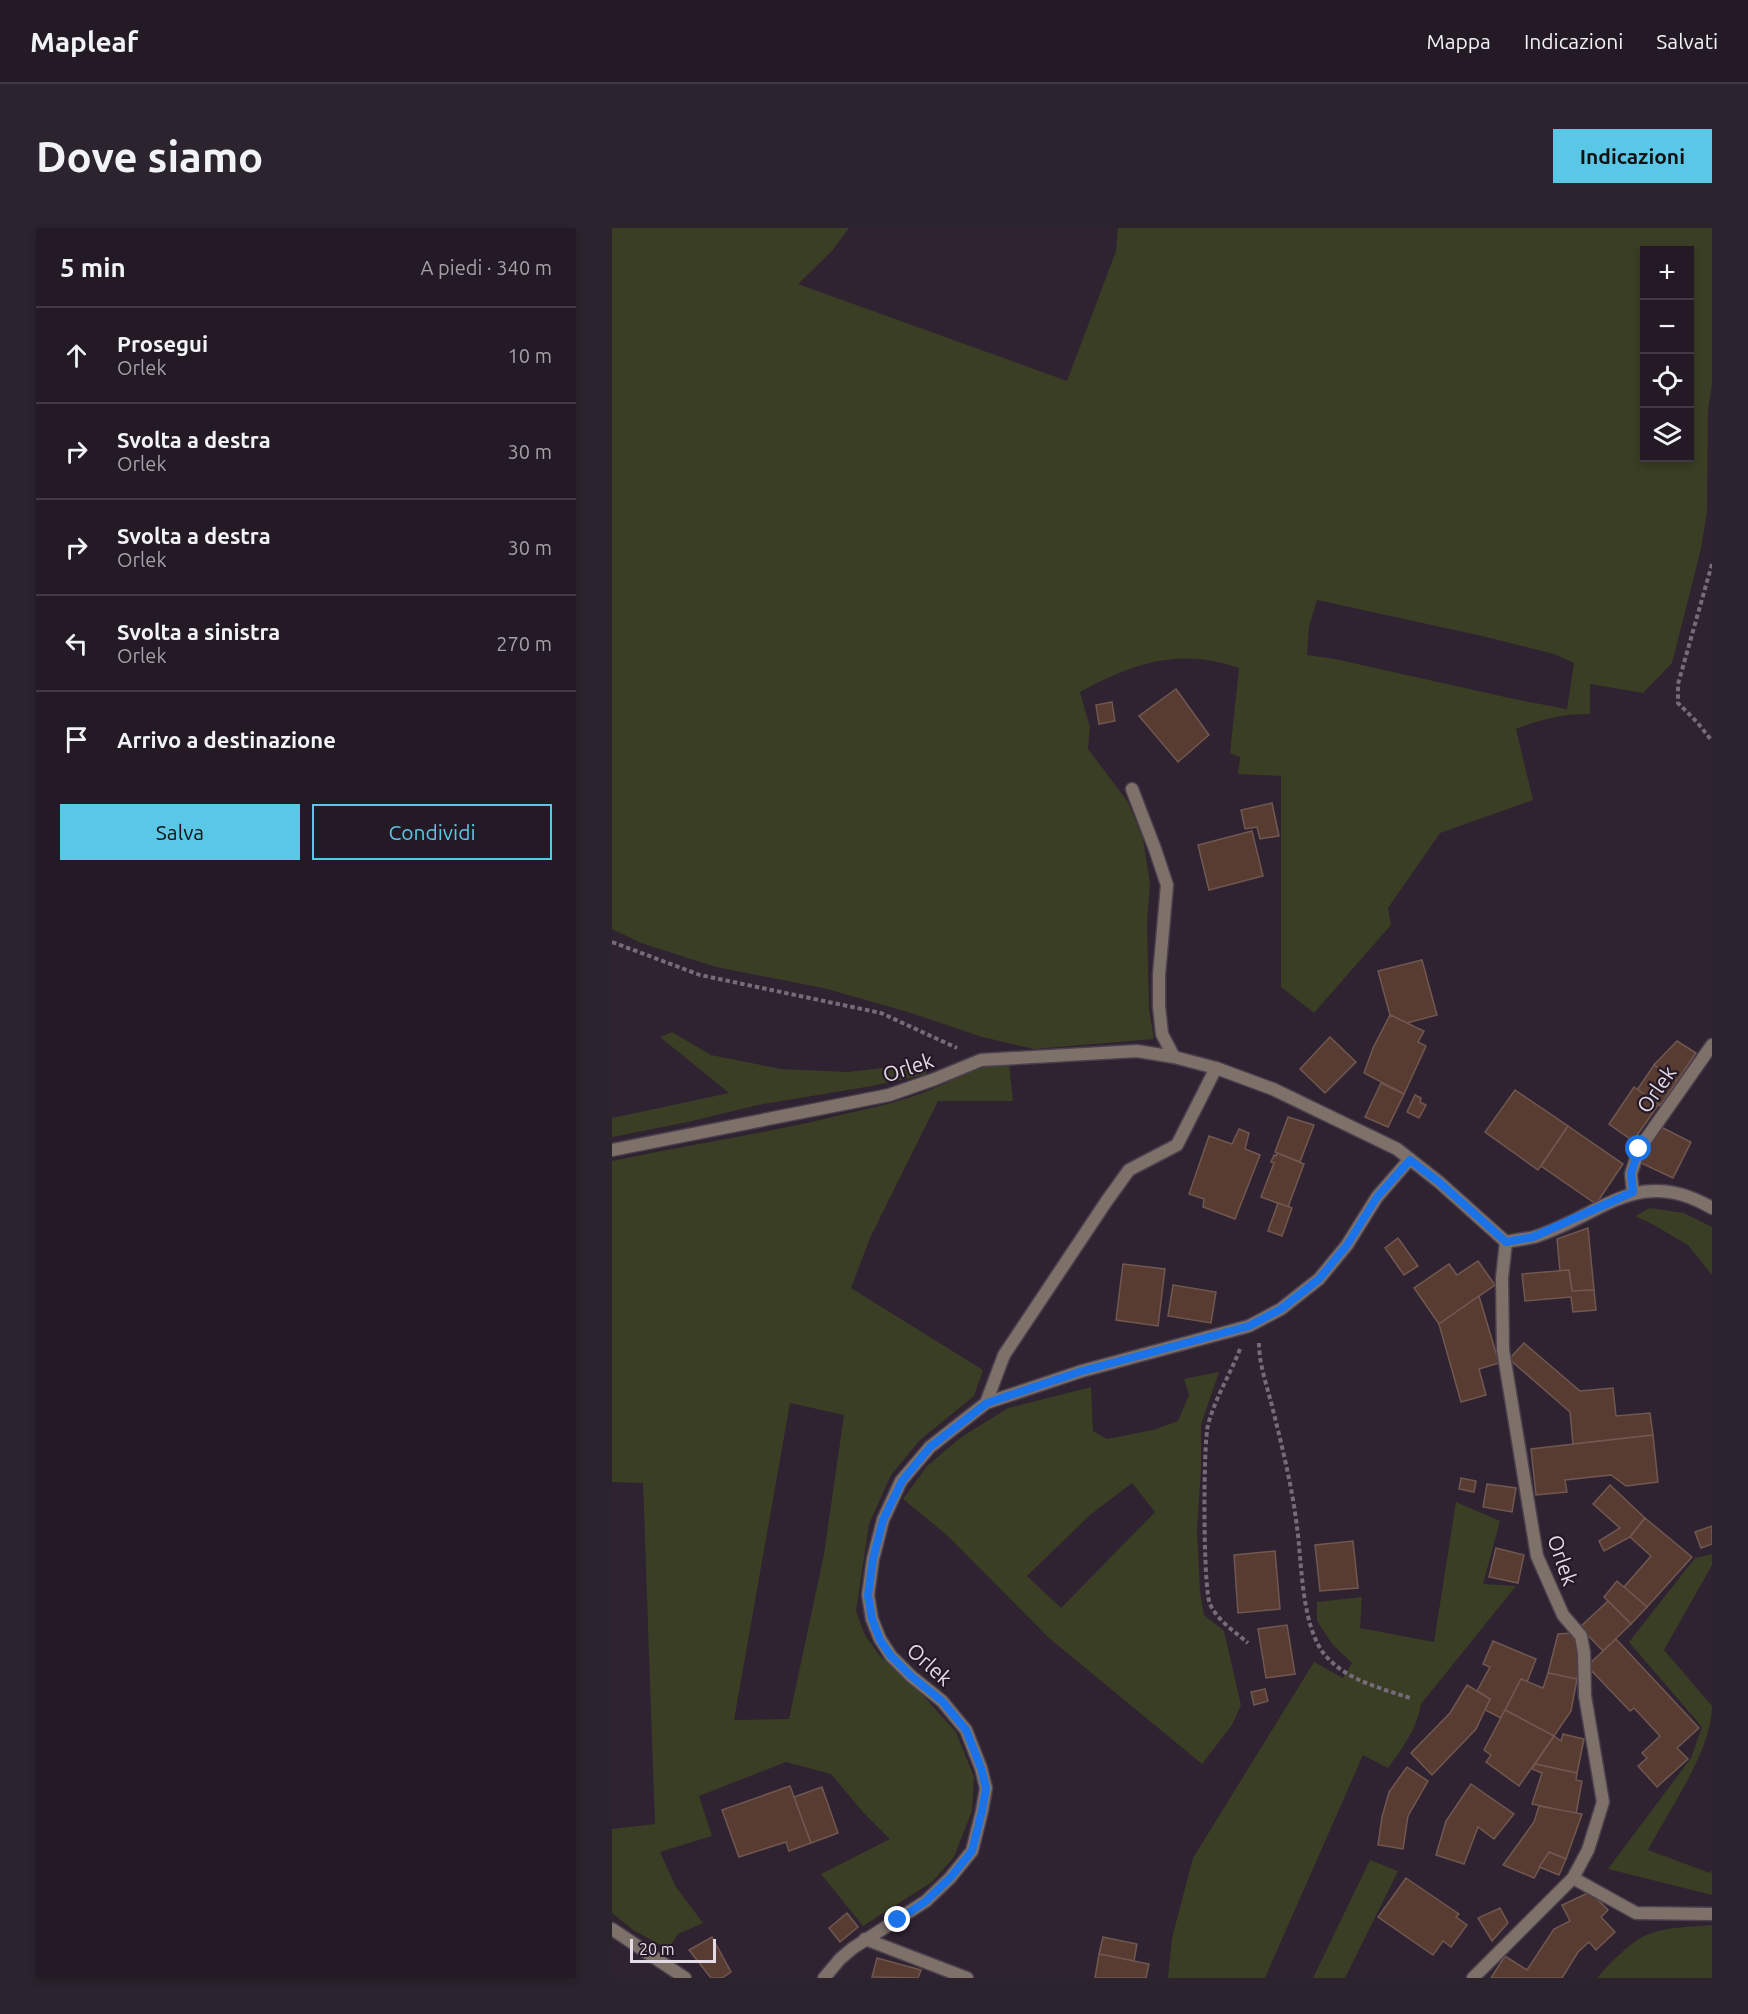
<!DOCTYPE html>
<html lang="it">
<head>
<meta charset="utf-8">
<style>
	:root { --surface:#231a25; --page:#2b232d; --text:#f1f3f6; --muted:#a3a1a7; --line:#403842; --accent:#5bc7e7 }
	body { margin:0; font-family:Ubuntu,sans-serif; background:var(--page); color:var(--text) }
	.controls { position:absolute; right:18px; top:18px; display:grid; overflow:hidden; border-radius:0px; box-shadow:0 3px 9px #0003 }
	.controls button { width:54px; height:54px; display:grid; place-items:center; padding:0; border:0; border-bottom:2px solid var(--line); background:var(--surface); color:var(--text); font:30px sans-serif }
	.scale { position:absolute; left:18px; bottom:15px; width:86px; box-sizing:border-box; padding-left:6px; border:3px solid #e3dbe5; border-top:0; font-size:16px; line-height:21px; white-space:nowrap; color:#e3dbe5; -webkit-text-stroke:4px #251827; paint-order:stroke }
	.stop { position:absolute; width:18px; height:18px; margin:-14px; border:4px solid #1a73e8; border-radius:50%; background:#fff }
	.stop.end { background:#1a73e8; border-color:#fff; box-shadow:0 2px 6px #0008 }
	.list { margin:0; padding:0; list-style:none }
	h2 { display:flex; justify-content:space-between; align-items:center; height:78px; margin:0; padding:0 24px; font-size:26px }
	h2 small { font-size:20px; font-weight:400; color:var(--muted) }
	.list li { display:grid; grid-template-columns:39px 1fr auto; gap:18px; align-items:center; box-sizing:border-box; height:96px; padding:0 24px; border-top:2px solid var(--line) }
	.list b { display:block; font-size:22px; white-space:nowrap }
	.list p { margin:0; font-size:20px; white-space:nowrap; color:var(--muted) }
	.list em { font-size:20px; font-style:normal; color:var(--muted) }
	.actions { display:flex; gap:12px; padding:18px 24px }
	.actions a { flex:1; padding:14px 0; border:2px solid var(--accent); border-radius:0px; text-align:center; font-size:21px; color:var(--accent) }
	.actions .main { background:var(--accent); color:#111 }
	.icon { flex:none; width:33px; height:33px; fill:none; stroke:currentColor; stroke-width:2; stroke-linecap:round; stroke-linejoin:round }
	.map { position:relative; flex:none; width:1100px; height:1750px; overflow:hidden; border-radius:0px }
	header { display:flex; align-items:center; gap:36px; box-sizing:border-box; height:84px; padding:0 30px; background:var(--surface); border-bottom:2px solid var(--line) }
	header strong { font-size:28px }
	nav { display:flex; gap:33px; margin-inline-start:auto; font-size:21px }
	.intro { display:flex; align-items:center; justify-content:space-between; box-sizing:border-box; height:144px; padding:0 36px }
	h1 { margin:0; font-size:42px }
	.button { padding:15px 27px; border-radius:0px; background:var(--accent); color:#111; font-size:21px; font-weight:700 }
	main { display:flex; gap:36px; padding:0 36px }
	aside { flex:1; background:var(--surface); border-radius:0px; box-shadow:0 3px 9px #0003 }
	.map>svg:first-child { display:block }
</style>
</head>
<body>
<header>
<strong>Mapleaf</strong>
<nav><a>Mappa</a><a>Indicazioni</a><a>Salvati</a></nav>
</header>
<div class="intro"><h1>Dove siamo</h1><a class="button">Indicazioni</a></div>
<main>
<aside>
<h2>5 min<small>A piedi · 340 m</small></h2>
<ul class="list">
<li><svg class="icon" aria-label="ahead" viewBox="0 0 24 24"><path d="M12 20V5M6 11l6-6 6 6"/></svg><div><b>Prosegui</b><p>Orlek</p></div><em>10 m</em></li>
<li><svg class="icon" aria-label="right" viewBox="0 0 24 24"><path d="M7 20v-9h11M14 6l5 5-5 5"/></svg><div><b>Svolta a destra</b><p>Orlek</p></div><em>30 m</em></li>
<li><svg class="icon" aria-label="right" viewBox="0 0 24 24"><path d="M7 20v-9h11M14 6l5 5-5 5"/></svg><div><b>Svolta a destra</b><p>Orlek</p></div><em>30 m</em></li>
<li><svg class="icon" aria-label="left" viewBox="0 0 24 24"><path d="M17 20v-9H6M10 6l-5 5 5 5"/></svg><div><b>Svolta a sinistra</b><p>Orlek</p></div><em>270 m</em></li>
<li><svg class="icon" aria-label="arrive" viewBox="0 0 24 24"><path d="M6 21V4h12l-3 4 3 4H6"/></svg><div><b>Arrivo a destinazione</b></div></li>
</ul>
<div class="actions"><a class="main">Salva</a><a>Condividi</a></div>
</aside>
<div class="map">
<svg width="1100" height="1750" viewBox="0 0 1100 1750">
	<rect width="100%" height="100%" fill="#2f2231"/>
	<g fill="#3a3e24" fill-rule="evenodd">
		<path d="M 0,0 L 237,0 L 220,23 L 186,56 L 455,153 L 504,23 L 506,0 L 1100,0 L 1100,156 L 1096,182 L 1095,283 L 1089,321 L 1060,435 L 1031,465 L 978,456 L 978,486 C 952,485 927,492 904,501 L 921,572 L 828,605 L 776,680 L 779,697 L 702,785 L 669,759 L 669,548 L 626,546 L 628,529 L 618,525 L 627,440 C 568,419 521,435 468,464 L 478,499 L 476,521 L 516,574 L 531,611 L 538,655 L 535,694 L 537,781 L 542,811 L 422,821 L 370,809 L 296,784 L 211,760 L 104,739 L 29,715 L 0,701 ZM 1032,22 L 1078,22 L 1078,230 L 1032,230 ZM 705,372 L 870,408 L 942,426 L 962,435 L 955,481 L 902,471 L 723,431 L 695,427 L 697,399 Z"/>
		<path d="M 60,804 L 99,827 L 169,841 L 236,844 L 320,834 L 313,847 L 254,859 L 146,877 L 76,894 L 0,909 L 0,890 L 117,865 L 48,809 Z"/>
		<path d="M 397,835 L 401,873 L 326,873 L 258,1010 L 239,1060 L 371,1142 L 362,1168 L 308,1212 L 279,1247 L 257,1296 L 244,1383 L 253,1407 L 268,1428 L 307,1463 L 344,1504 L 362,1549 L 360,1583 L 342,1629 L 320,1654 L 251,1698 L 209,1646 L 278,1611 L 250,1583 L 219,1546 L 174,1534 L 87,1568 L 100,1608 L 48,1624 L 64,1659 L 91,1695 L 66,1706 L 56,1721 L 21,1702 L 0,1685 L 0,1601 L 43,1596 L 31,1255 L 0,1254 L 0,933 C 79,916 159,905 237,885 C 263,879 296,872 320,861 C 346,851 368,836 397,835 ZM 178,1175 L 232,1187 L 212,1326 L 177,1491 L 122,1492 Z"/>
		<path d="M 1038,980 L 1072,985 L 1100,999 L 1100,1047 L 1076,1017 L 1042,997 L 1023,988 Z"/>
		<path d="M 607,1144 L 589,1197 L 589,1241 L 585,1301 L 588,1363 L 592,1387 L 612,1403 L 629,1477 L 620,1497 L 590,1536 L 437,1410 L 336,1308 L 291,1271 L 315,1238 L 348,1210 L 396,1180 L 479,1159 L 481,1203 L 495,1211 L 541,1202 L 566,1193 L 577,1167 L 572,1151 ZM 520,1255 L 543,1284 L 449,1380 L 415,1348 L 478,1287 Z"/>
		<path d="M 844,1274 L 888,1293 L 871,1356 L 904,1358 L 809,1476 C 805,1501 791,1519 776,1540 L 751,1527 L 653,1750 L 556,1750 L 560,1710 L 581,1630 L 702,1434 L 731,1450 L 740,1435 L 721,1417 L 705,1393 L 705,1374 L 750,1369 L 748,1400 L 822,1414 Z"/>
		<path d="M 1100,1326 L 1100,1337 L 1052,1422 L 1100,1478 C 1100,1522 1057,1582 1036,1622 L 1098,1645 L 1100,1642 L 1100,1667 L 996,1641 L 1079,1530 L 1090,1499 L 1017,1414 L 1083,1330 Z"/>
		<path d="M 758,1632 L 786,1643 L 733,1750 L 701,1750 Z"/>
		<path d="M 1100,1697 L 1100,1750 L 985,1750 C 996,1737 1019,1713 1035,1707 C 1054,1698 1079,1699 1100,1697 Z"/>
	</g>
	<g fill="#583c32" stroke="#705851" stroke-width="1.5">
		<path d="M 564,461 L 597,507 L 566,534 L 527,488 Z"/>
		<path d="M 500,474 L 503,493 L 487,496 L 484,477 Z"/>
		<path d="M 660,575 L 667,608 L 648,611 L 645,599 L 633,601 L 629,582 Z"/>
		<path d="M 640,603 L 651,648 L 597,662 L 586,617 Z"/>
		<path d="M 810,732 L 825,787 L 795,795 L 778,787 L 766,743 Z"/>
		<path d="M 778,787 L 812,803 L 806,814 L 814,818 L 792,866 L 752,845 L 761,820 Z"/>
		<path d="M 718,809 L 744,834 L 713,865 L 688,841 Z"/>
		<path d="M 1065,813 L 1084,825 L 1065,853 L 1042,837 Z"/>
		<path d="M 1042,837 L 1065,853 L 1048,878 L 1025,862 Z"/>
		<path d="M 769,855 L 792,866 L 776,899 L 753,889 Z"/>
		<path d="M 1022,859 L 1047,876 L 1021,913 L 997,896 Z"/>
		<path d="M 903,862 L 956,898 L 926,942 L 873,904 Z"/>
		<path d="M 803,867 L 809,870 L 808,874 L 814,877 L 807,890 L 795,884 Z"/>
		<path d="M 676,889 L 702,897 L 688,934 L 663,924 Z"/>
		<path d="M 956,898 L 1011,936 L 984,976 L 929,938 Z"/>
		<path d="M 1047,898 L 1079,914 L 1061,950 L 1029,935 Z"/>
		<path d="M 627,901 L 637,905 L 633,921 L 648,927 L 623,991 L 591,979 L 592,971 L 577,966 L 597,908 L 620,916 Z"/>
		<path d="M 665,925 L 692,936 L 676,979 L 649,969 L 662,935 L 659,934 L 662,927 L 664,928 Z"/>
		<path d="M 666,975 L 680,980 L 670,1008 L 656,1003 Z"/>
		<path d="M 976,1000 L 982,1062 L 960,1063 L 957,1042 L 948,1043 L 945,1011 Z"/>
		<path d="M 786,1010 L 806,1038 L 792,1047 L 773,1020 Z"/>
		<path d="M 866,1033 L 883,1057 L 827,1096 L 802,1060 L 837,1036 L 845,1047 Z"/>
		<path d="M 511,1036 L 553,1041 L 546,1098 L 504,1092 Z"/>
		<path d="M 957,1042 L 960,1063 L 982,1062 L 984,1082 L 961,1084 L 959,1069 L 913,1073 L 910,1046 Z"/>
		<path d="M 561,1057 L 604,1064 L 599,1095 L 556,1088 Z"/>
		<path d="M 867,1068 L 887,1135 L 867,1141 L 874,1167 L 849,1174 L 827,1096 Z"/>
		<path d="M 912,1115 L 968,1163 L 1001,1160 L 1004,1188 L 1038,1185 L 1041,1207 L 961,1216 L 958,1184 L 897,1131 Z"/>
		<path d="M 1041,1207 L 1046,1254 L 1014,1258 L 999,1247 L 953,1252 L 955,1264 L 924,1267 L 919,1221 Z"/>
		<path d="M 849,1250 L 864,1253 L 862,1264 L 847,1261 Z"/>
		<path d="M 875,1256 L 904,1260 L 900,1284 L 871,1279 Z"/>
		<path d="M 998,1257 L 1033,1290 L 1018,1309 L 992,1323 L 987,1313 L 1008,1300 L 981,1276 Z"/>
		<path d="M 1033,1290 L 1080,1329 L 1035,1379 L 1012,1359 L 1039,1328 L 1018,1309 Z"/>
		<path d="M 1100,1298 L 1100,1316 L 1089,1320 L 1083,1304 Z"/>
		<path d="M 741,1313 L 746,1360 L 708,1363 L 703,1317 Z"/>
		<path d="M 884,1320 L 912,1327 L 906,1355 L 877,1349 Z"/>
		<path d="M 663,1323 L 668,1381 L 626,1385 L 622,1327 Z"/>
		<path d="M 1005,1353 L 1035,1379 L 1019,1396 L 992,1369 Z"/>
		<path d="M 996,1373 L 1019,1396 L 991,1423 L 968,1399 Z"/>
		<path d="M 675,1397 L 683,1446 L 654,1450 L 646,1401 Z"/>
		<path d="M 959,1405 L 970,1426 L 965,1451 L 936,1445 L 946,1406 Z"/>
		<path d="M 1004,1411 L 1087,1500 L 1065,1520 L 1076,1531 L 1045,1559 L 1026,1538 L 1035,1530 L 1030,1525 L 1048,1508 L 1022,1480 L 1018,1483 L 975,1438 Z"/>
		<path d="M 881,1413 L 924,1431 L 915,1454 L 909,1451 L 889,1490 L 873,1482 L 878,1471 L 865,1463 L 878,1439 L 871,1436 Z"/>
		<path d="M 936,1445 L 965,1451 L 959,1483 L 942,1508 L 893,1482 L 909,1451 L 931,1460 Z"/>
		<path d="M 855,1457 L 878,1471 L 864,1501 L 820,1547 L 799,1525 L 838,1485 Z"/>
		<path d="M 653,1461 L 656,1473 L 642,1477 L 639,1464 Z"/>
		<path d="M 893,1482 L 942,1508 L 907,1558 L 874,1534 L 879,1527 L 872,1522 Z"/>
		<path d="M 951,1506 L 972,1511 L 965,1545 L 923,1536 L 942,1508 L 949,1513 Z"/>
		<path d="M 923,1536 L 965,1545 L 964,1552 L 970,1553 L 964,1586 L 920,1576 L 930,1545 L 920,1541 Z"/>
		<path d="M 795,1539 L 816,1553 L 796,1588 L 791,1621 L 766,1617 L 770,1589 L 777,1564 Z"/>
		<path d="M 859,1556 L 902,1586 L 882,1611 L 866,1599 L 852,1636 L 824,1627 L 834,1593 Z"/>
		<path d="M 178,1558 L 199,1615 L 177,1623 L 174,1614 L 127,1629 L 110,1582 Z"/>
		<path d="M 210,1559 L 226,1605 L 199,1615 L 182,1569 Z"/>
		<path d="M 927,1578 L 970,1586 L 954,1631 L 937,1624 L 922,1650 L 891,1637 L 922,1594 Z"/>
		<path d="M 937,1624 L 954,1631 L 947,1647 L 927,1639 Z"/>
		<path d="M 794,1650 L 847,1686 L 844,1689 L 855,1697 L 839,1719 L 831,1713 L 821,1727 L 766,1689 Z"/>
		<path d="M 978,1664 L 996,1682 L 989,1689 L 1003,1704 L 984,1722 L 977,1714 L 966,1724 L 950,1750 L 879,1750 L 893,1728 L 915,1742 L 942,1701 L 958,1693 L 950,1677 Z"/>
		<path d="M 888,1680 L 896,1695 L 880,1713 L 866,1690 Z"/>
		<path d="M 235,1685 L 246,1699 L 228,1714 L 217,1700 Z"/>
		<path d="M 100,1709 L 119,1744 L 110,1750 L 99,1750 L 77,1722 Z"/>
		<path d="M 491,1709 L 525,1716 L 522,1733 L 487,1726 Z"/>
		<path d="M 487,1726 L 537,1736 L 534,1750 L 483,1750 Z"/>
		<path d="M 265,1730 L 309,1742 L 306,1750 L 260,1749 Z"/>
	</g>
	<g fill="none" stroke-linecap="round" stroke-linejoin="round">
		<defs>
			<g id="minor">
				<path d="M 520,561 L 543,621 L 555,657 L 547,747 L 547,778 L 550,806 L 562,829"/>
				<path d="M 0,922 L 277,867 L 323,851 L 369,832 L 525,823 L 562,829 L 604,840 L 661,861 L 785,921 L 827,954 L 894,1014"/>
				<path d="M 1021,964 L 1019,946 L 1027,921 L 1100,817"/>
				<path d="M 894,1014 C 903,1012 913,1011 922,1009 C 989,988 1026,936 1100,980"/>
				<path d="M 374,1175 L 470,1143 L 637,1098 L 669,1081 L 707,1051 L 735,1017 L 765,969 L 798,931"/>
				<path d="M 961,1650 L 1024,1685 L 1100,1686"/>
				<path d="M 0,1701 L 73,1750"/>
				<path d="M 253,1711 L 355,1750"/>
				<path d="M 212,1750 L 228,1731 L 241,1720 L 314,1673 L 338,1650 L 360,1623 L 370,1583 L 374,1560 L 369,1540 L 354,1502 L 330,1473 L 299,1448 L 279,1428 L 268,1411 L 260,1391 L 256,1367 L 261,1331 L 271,1292 L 289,1253 L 318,1219 L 374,1175 L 392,1127 L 494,974 L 517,942 L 565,917 L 604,840"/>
				<path d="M 861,1750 L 961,1650 L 976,1622 L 991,1574 L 973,1468 L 972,1425 L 969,1408 L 951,1387 L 925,1328 L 891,1122 L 890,1050 L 894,1014"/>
			</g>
		</defs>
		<use href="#minor" stroke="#4c404e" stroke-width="15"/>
		<g stroke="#766b78" stroke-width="4" stroke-dasharray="4.5 3" stroke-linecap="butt">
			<path d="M 1100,336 L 1066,456 L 1066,475 L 1085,494 L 1100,513"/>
			<path d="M 0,714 L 88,747 L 269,785 L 345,820"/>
			<path d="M 647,1115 C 647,1136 655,1158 660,1178 C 670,1218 680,1258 685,1299 C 690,1335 689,1398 713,1427 C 734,1452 768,1460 798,1470"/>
			<path d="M 628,1121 C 618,1147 603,1170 596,1197 C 591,1216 591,1361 598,1376 C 605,1392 623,1404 636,1415"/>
		</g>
		<use href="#minor" stroke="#7e7169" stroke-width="12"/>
	</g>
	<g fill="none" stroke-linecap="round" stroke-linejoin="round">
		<path stroke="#1a73e8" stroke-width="8" d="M 286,1692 L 314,1673 L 338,1650 L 360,1623 L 370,1583 L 374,1560 L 369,1540 L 354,1502 L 330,1473 L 299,1448 L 279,1428 L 268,1412 L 260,1391 L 256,1367 L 261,1331 L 271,1292 L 290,1253 L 318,1219 L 375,1175 L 470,1143 L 637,1098 L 669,1081 L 707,1051 L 735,1017 L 765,969 L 798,932 L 827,954 L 894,1014 L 921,1009 L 1021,964 L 1019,945 L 1027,921"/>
	</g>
	<g text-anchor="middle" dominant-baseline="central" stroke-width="4.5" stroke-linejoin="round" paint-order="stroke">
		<g font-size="21" fill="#e3dbe5" stroke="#251827">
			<text transform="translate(296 839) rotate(-18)">Orlek</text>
			<text transform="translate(1044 861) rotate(-55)">Orlek</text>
			<text transform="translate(951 1332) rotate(71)">Orlek</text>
			<text transform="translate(318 1436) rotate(42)">Orlek</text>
		</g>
	</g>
</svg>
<div class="controls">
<button>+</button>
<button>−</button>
<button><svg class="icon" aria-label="locate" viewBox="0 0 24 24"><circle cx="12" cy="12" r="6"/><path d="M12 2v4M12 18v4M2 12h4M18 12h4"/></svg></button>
<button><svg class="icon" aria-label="layers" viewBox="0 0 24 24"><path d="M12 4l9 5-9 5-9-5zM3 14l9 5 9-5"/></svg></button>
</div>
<div class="scale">20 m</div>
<div class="stop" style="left:1027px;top:921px"></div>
<div class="stop end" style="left:286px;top:1692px"></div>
</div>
</main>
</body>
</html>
